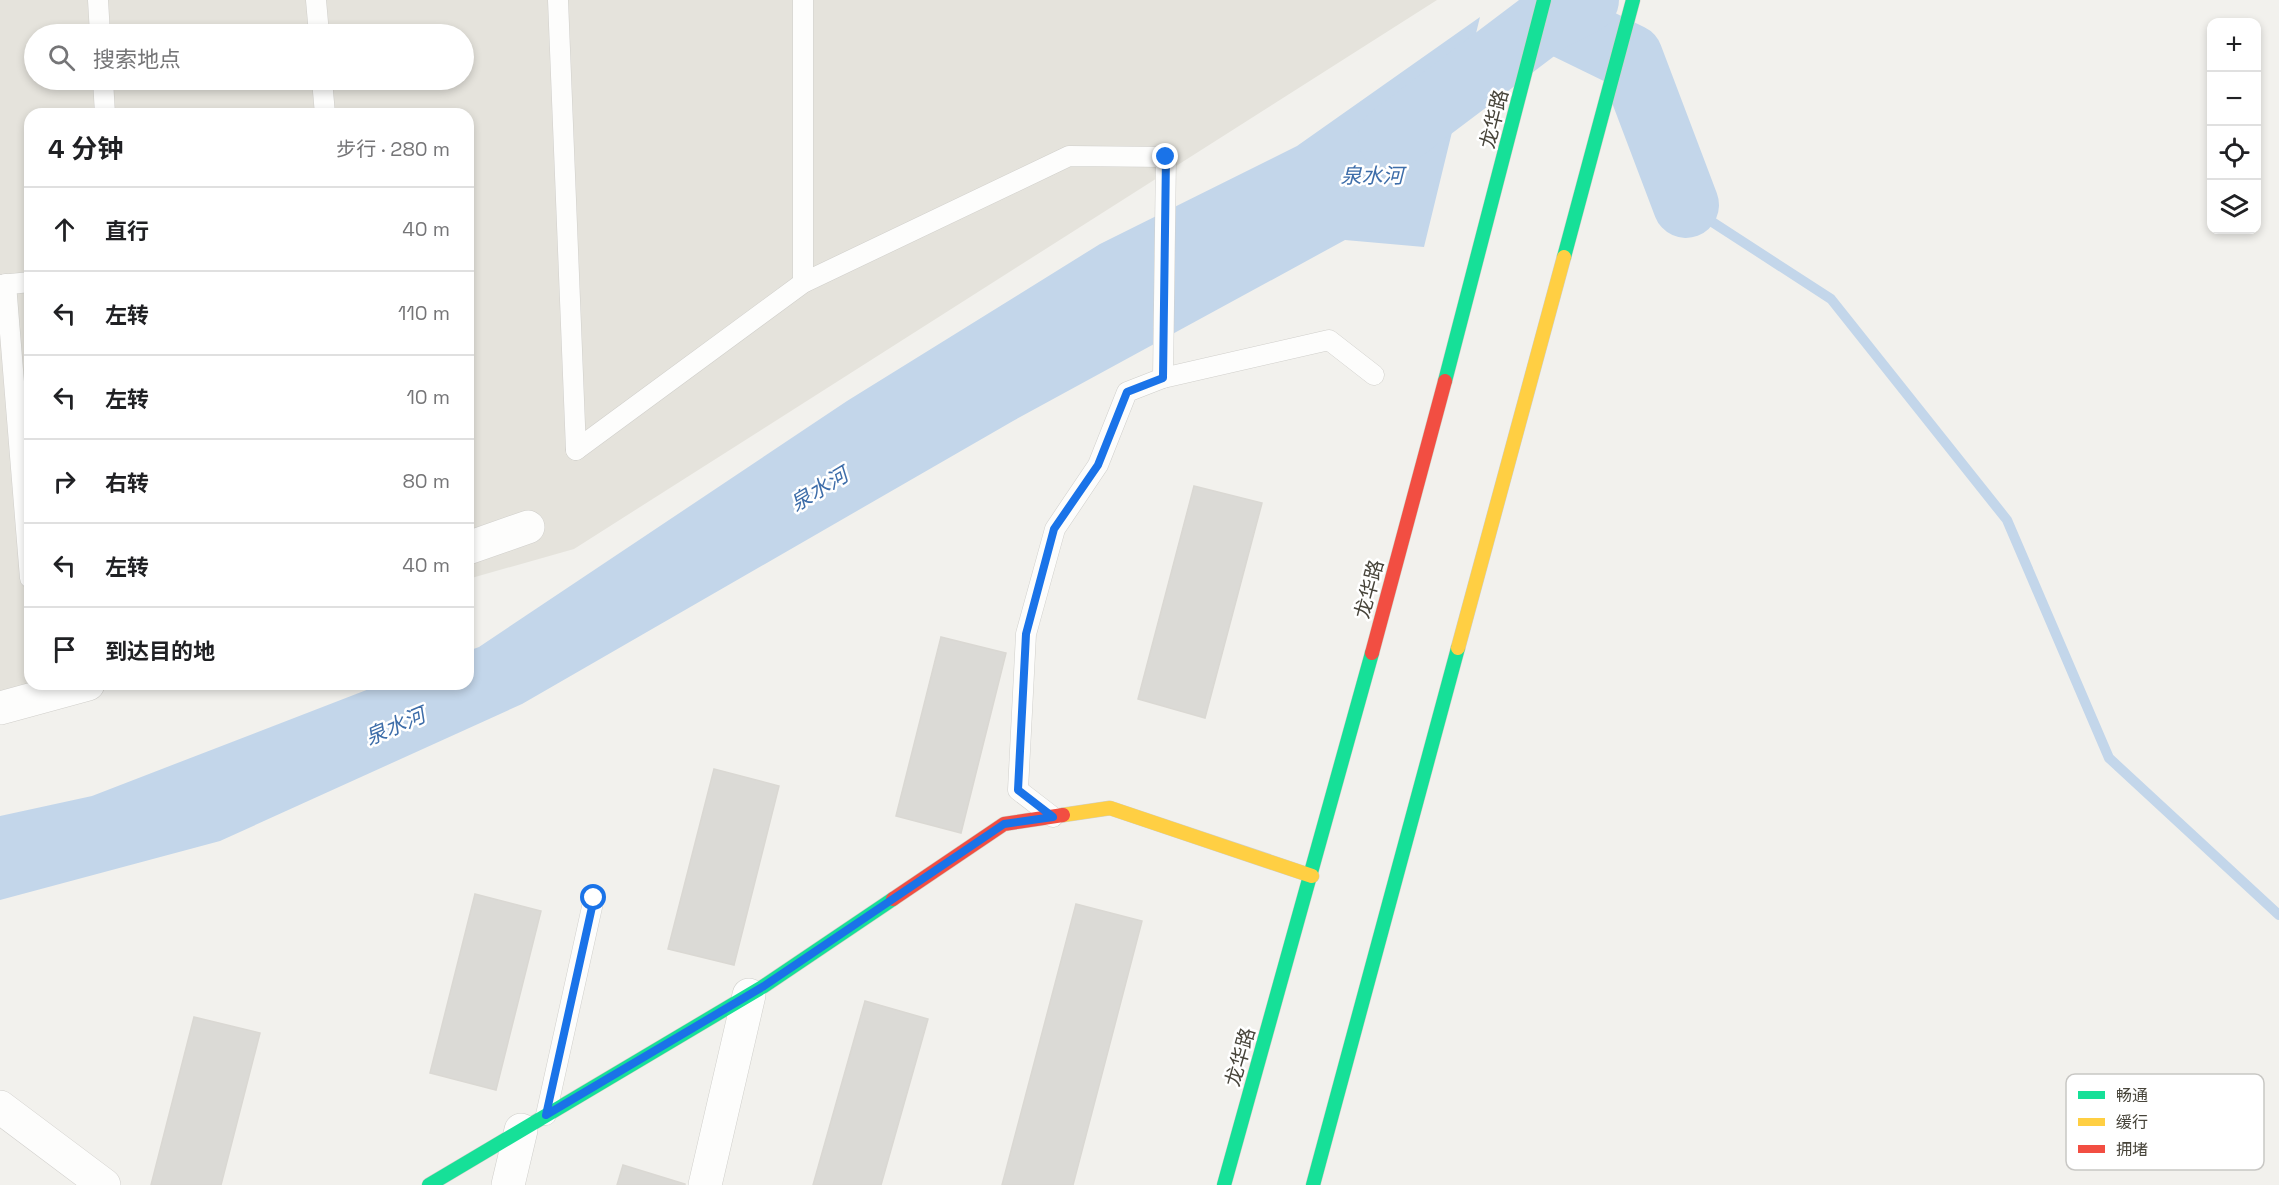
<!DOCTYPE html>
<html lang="zh">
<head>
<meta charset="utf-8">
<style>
	:root { --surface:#fff; --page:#f2f2f2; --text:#202124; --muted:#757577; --line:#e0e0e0 }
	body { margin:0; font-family:"Space Grotesk","Noto Sans SC",sans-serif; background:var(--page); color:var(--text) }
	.controls { position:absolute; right:18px; top:18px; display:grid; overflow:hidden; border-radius:12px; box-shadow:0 3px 9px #0003 }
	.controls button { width:54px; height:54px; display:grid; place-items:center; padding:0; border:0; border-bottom:2px solid var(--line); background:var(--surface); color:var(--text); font:30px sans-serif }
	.stop { position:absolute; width:18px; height:18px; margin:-14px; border:4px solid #1a73e8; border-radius:50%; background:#fff }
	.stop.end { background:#1a73e8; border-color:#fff; box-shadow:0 2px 6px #0008 }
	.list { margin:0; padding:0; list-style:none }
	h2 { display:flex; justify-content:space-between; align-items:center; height:78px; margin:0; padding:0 24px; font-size:26px }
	h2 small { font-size:20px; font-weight:400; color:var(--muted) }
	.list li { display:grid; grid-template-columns:39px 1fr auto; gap:18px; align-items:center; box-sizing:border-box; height:84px; padding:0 24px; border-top:2px solid var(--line) }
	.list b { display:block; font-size:22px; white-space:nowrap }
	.list em { font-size:20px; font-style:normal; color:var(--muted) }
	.icon { flex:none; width:33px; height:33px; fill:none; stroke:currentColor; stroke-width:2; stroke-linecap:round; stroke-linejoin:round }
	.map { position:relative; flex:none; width:2279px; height:1185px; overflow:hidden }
	.search { position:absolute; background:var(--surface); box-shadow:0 3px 9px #0003; left:24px; top:24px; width:450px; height:66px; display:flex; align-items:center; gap:15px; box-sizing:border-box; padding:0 21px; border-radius:33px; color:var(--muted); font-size:22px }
	.panel { position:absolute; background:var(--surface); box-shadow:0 3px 9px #0003; left:24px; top:108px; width:450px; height:582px; border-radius:18px }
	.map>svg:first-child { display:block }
</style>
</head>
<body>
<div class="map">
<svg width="2279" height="1185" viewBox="0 0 2279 1185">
	<rect width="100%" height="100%" fill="#f2f1ed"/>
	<path fill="#e5e3dc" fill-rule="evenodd" d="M 0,0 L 1437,0 L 574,549 L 468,579 L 468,114 L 30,114 L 30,684 L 0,693 ZM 34,34 L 464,34 L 464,80 L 34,80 Z"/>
	<path fill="#c3d6ea" d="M 1480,17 L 1424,247 L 1345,240 L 1013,421 L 522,704 L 220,841 L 0,900 L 0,816 L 92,796 L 382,684 L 468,684 L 468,651 L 479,647 L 847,401 L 1100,244 L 1297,146 Z"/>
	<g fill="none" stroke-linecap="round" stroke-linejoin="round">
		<path stroke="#c3d6ea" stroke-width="10" d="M 1686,205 L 1831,299 L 2007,520 L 2109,758 L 2279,915"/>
		<g stroke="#c3d6ea" stroke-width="66">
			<path d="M 1550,18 L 1630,57 L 1686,205"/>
			<path d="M 1391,138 L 1550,18 L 1586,0"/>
		</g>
	</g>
	<g fill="#dbdad6" stroke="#dad8d3" stroke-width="1.5">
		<path d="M 1194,486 L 1262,503 L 1205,718 L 1138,699 Z"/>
		<path d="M 941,637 L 1006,653 L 961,833 L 896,816 Z"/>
		<path d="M 714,769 L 779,786 L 734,965 L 668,949 Z"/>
		<path d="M 475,894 L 541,911 L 496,1090 L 430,1073 Z"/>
		<path d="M 1076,904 L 1142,921 L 1073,1185 L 1002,1185 Z"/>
		<path d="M 865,1001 L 928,1019 L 881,1185 L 813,1185 Z"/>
		<path d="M 194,1017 L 260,1033 L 221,1185 L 151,1185 Z"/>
		<path d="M 623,1165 L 685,1184 L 685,1185 L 617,1185 Z"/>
	</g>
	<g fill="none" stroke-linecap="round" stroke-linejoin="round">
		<defs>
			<g id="lane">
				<path d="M 98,0 L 100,34"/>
				<path d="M 316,0 L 319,34"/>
				<path d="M 558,0 L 576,450"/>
				<path d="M 103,80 L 105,114"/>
				<path d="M 322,80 L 325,114"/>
				<path d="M 803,283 L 803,0"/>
				<path d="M 6,284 L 30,578"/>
				<path d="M 0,285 L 30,282"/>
				<path d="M 576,450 L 803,283 L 1069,156 L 1166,157 L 1163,378"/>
				<path d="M 1053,817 L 1018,790 L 1026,634 L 1055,529 L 1098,465 L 1127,392 L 1163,378 L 1329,340 L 1374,375"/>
				<path d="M 546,1115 L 594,898"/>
			</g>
			<g id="street">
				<path d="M 468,548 L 528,527"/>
				<path d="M 0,708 L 88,684"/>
				<path d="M 0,1107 L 104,1185"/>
				<path d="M 508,1185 L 521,1130"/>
				<path d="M 705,1185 L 749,995"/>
			</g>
			<g id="fast">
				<path d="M 1564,257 L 1633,0"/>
				<path d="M 1445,381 L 1544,0"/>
				<path d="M 429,1185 L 764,986 L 893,899"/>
				<path d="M 1224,1185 L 1372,653"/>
				<path d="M 1313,1185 L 1458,648"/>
			</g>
			<g id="slow">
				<path d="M 1458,648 L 1564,257"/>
				<path d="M 1063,815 L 1110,808 L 1312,876"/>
			</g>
			<g id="jam">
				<path d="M 1372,653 L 1445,381"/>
				<path d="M 893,899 L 1004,824 L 1063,815"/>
			</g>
		</defs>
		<use href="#lane" stroke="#d0cfcb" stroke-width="21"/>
		<use href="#street" stroke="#d0cfcb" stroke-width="34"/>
		<use href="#fast" stroke="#d0cfc5" stroke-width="15"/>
		<use href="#slow" stroke="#d0cfc5" stroke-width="15"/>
		<use href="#jam" stroke="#d0cfc5" stroke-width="15"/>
		<use href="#lane" stroke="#fdfdfc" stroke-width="20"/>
		<use href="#street" stroke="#fdfdfc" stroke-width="33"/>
		<use href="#fast" stroke="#16e098" stroke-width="14"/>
		<use href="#slow" stroke="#ffcf43" stroke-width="14"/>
		<use href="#jam" stroke="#f24e42" stroke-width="14"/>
	</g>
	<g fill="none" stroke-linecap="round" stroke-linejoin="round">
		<path stroke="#1a73e8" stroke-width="8" d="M 594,898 L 546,1115 L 764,986 L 1004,824 L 1053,817 L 1018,790 L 1026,634 L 1054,529 L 1098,465 L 1127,392 L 1163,378 L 1166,157"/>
	</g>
	<g text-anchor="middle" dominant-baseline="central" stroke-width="5" stroke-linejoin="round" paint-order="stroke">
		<g font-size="20" fill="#47443a" stroke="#fff">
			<text transform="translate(1494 119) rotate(-76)">龙华路</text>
			<text transform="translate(1369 589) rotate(-75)">龙华路</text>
			<text transform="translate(1240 1057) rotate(-74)">龙华路</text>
		</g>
		<g font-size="21" font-style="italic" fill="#3d6da9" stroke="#fff">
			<text x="1372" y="175">泉水河</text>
			<text transform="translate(819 489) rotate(-31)">泉水河</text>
			<text transform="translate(395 726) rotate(-23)">泉水河</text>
		</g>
	</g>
	<rect x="2066" y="1074" width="198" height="96" rx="9" fill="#fff" stroke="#c8c7c4" stroke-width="1.5"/>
	<rect x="2078" y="1091" width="27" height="8" fill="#16e098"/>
	<rect x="2078" y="1118" width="27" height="8" fill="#ffcf43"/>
	<rect x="2078" y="1145" width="27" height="8" fill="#f24e42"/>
	<g font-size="16" fill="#47443a">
		<text x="2116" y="1101">畅通</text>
		<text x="2116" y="1128">缓行</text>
		<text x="2116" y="1155">拥堵</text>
	</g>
</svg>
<div class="controls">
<button>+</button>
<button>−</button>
<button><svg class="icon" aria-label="locate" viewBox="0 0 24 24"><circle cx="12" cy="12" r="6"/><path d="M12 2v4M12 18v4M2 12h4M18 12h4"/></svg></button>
<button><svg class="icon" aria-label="layers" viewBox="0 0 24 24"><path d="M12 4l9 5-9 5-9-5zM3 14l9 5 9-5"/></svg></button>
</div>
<div class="stop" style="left:594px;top:898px"></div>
<div class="stop end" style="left:1166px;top:157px"></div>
<div class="search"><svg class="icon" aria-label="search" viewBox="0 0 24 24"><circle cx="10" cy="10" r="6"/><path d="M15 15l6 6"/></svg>搜索地点</div>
<section class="panel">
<h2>4 分钟<small>步行 · 280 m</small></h2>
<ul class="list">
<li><svg class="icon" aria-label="ahead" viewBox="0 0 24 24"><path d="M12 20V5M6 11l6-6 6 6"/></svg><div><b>直行</b></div><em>40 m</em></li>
<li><svg class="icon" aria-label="left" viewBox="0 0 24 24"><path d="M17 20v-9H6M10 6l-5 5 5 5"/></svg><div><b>左转</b></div><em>110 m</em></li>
<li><svg class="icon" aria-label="left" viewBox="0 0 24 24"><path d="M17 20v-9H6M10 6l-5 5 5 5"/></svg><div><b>左转</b></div><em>10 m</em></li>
<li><svg class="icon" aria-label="right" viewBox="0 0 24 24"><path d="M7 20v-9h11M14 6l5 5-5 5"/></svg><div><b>右转</b></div><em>80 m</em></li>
<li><svg class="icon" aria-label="left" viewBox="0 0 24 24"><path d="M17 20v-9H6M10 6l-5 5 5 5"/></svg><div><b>左转</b></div><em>40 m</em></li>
<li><svg class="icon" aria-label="arrive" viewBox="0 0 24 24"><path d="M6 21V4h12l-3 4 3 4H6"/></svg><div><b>到达目的地</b></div></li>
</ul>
</section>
</div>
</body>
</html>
